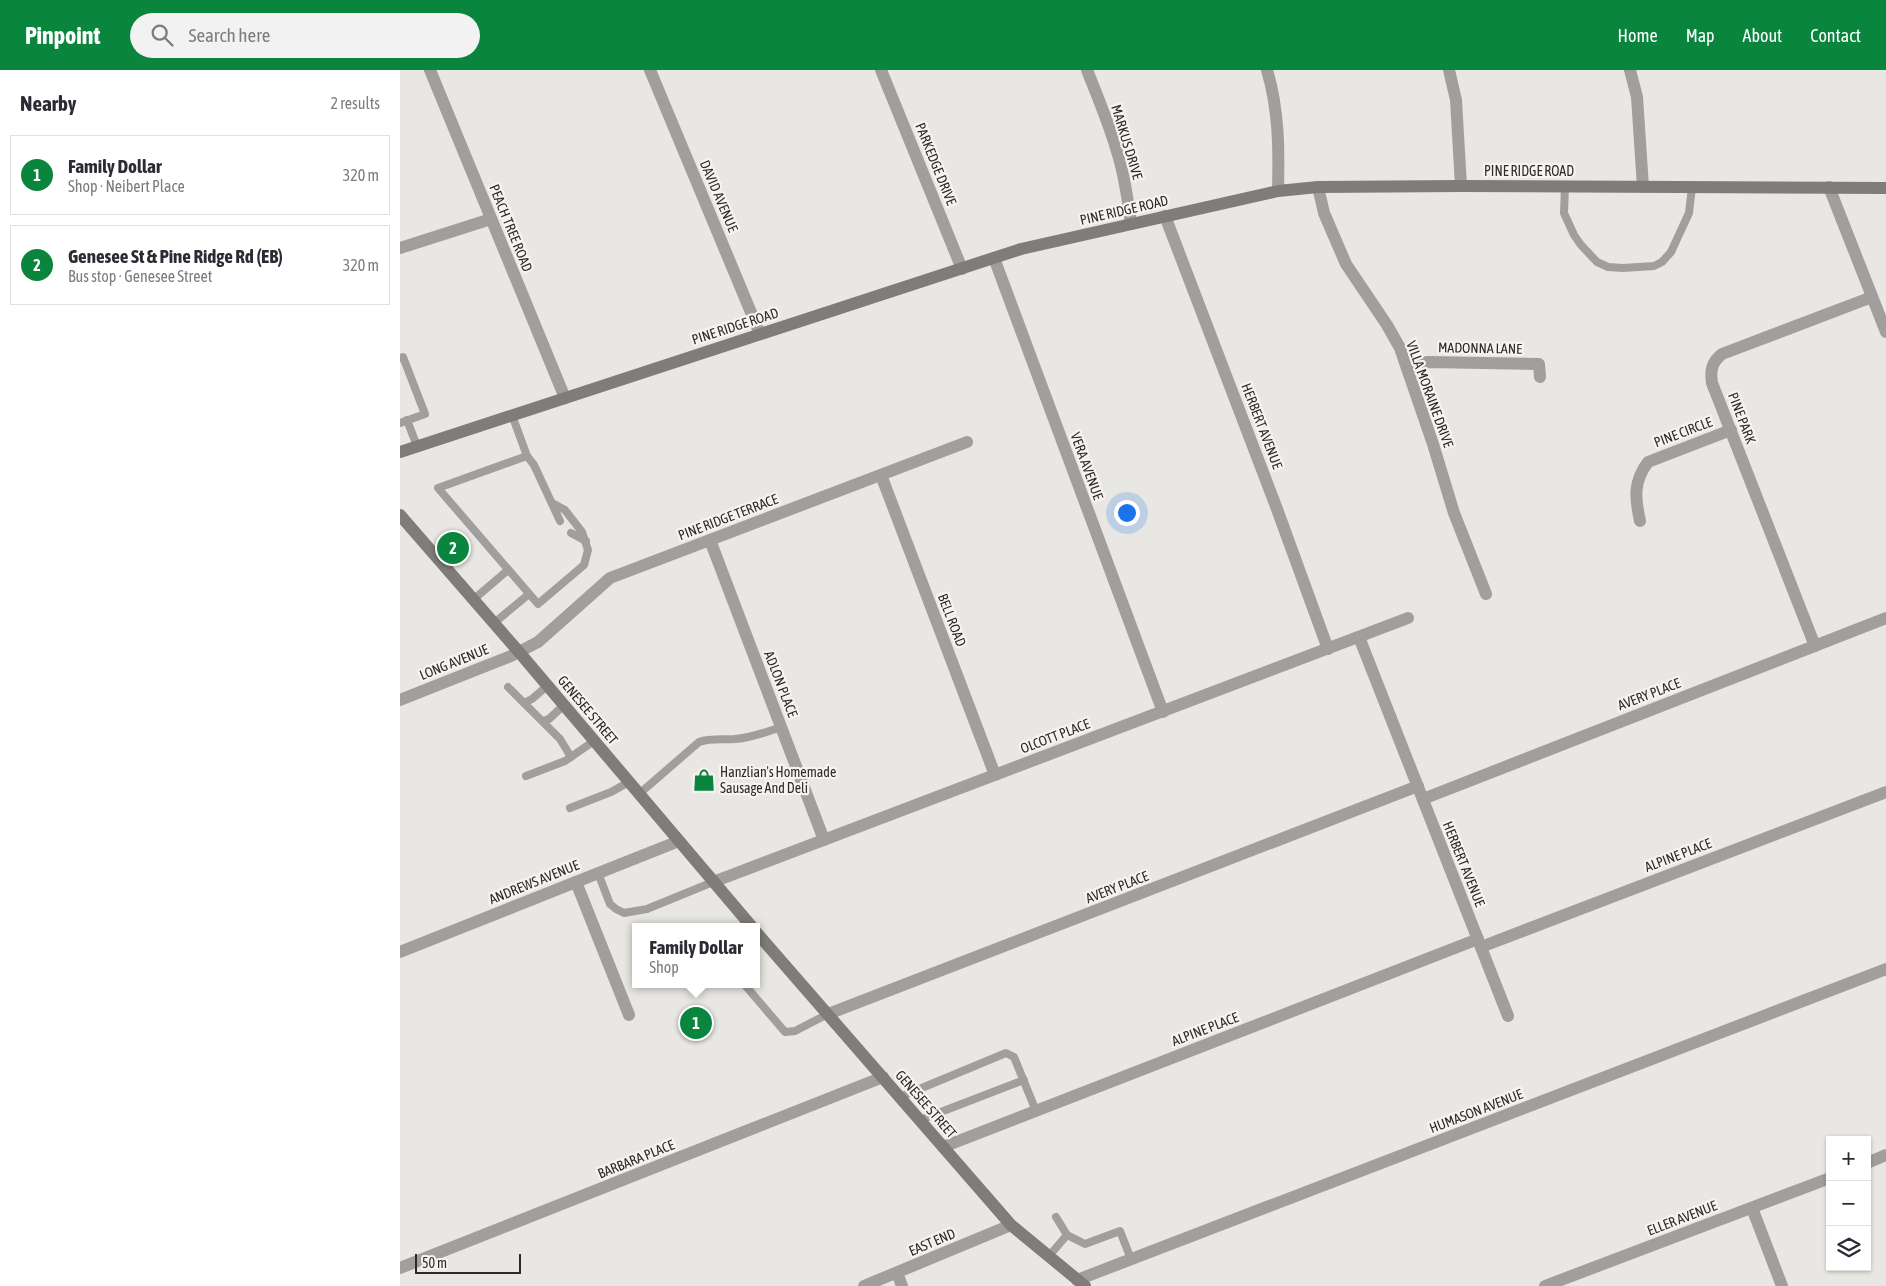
<!DOCTYPE html>
<html lang="en">
<head>
<meta charset="utf-8">
<style>
	:root { --surface:#fff; --page:#f2f2f3; --text:#2b2b33; --muted:#7c7c81; --line:#e1e1e2; --accent:#09853e }
	body { margin:0; font-family:"Asap Condensed",sans-serif; background:var(--page); color:var(--text) }
	.controls { position:absolute; right:15px; bottom:15px; display:grid; overflow:hidden; border-radius:0px; box-shadow:0 1px 4px #0004 }
	.controls button { width:45px; height:45px; display:grid; place-items:center; padding:0; border:0; border-bottom:1px solid var(--line); background:var(--surface); color:var(--text); font:25px sans-serif }
	.scale { position:absolute; left:15px; bottom:12px; width:106px; box-sizing:border-box; padding-left:5px; border:2px solid #2c2b29; border-top:0; font-size:14px; line-height:18px; white-space:nowrap; color:#2c2b29; -webkit-text-stroke:4px #f7f4f0; paint-order:stroke }
	.you { position:absolute; left:726px; top:442px; width:18px; height:18px; margin:-12px; border:4px solid #fff; border-radius:50%; background:#1a73e8; box-shadow:0 0 0 8px #1a73e833 }
	.badge { display:grid; place-items:center; width:32px; height:32px; border-radius:50%; background:var(--accent); color:#fff; font-size:16px; font-weight:700 }
	.pin { position:absolute; translate:-50% -50%; border:2px solid #fff; box-shadow:0 1px 5px #0006 }
	.popup { position:absolute; left:232px; top:853px; width:128px; height:65px; box-sizing:border-box; display:grid; place-content:center; border-radius:0px; background:var(--surface); filter:drop-shadow(0 1px 4px #0005); font-size:16px; white-space:nowrap; color:var(--muted) }
	.popup b { font-size:19px; color:var(--text) }
	.popup::after { content:''; position:absolute; left:50%; top:100%; margin-left:-10px; border:10px solid transparent; border-top-color:var(--surface) }
	.list { margin:0; padding:0; list-style:none }
	h2 { display:flex; justify-content:space-between; align-items:center; height:65px; margin:0; padding:0 20px; font-size:21px }
	h2 small { font-size:16px; font-weight:400; color:var(--muted) }
	.list li { display:grid; grid-template-columns:32px 1fr auto; gap:15px; align-items:center; box-sizing:border-box; height:80px; margin:0 10px 10px; padding:0 10px; border:1px solid var(--line); border-radius:0px }
	.list b { display:block; font-size:19px; white-space:nowrap }
	.list p { margin:0; font-size:16px; white-space:nowrap; color:var(--muted) }
	.list em { font-size:16px; font-style:normal; color:var(--muted) }
	.icon { flex:none; width:28px; height:28px; fill:none; stroke:currentColor; stroke-width:2; stroke-linecap:round; stroke-linejoin:round }
	.map { position:relative; flex:none; width:1486px; height:1216px; overflow:hidden }
	header { display:flex; align-items:center; gap:30px; box-sizing:border-box; height:70px; padding:0 25px; background:var(--accent); color:#fff }
	header strong { font-size:24px }
	nav { display:flex; gap:28px; margin-inline-start:auto; font-size:18px }
	.search { width:350px; height:45px; background:var(--page); display:flex; align-items:center; gap:12px; box-sizing:border-box; padding:0 18px; border-radius:28px; color:var(--muted); font-size:19px }
	main { display:flex }
	aside { flex:1; background:var(--surface) }
	.map>svg:first-child { display:block }
</style>
</head>
<body>
<header>
<strong>Pinpoint</strong>
<div class="search"><svg class="icon" aria-label="search" viewBox="0 0 24 24"><circle cx="10" cy="10" r="6"/><path d="M15 15l6 6"/></svg>Search here</div>
<nav><a>Home</a><a>Map</a><a>About</a><a>Contact</a></nav>
</header>
<main>
<aside>
<h2>Nearby<small>2 results</small></h2>
<ul class="list">
<li><span class="badge">1</span><div><b>Family Dollar</b><p>Shop · Neibert Place</p></div><em>320 m</em></li>
<li><span class="badge">2</span><div><b>Genesee St &amp; Pine Ridge Rd (EB)</b><p>Bus stop · Genesee Street</p></div><em>320 m</em></li>
</ul>
</aside>
<div class="map">
<svg width="1486" height="1216" viewBox="0 0 1486 1216">
	<rect width="100%" height="100%" fill="#e9e7e3"/>
	<g fill="none" stroke-linecap="round" stroke-linejoin="round">
		<g stroke="#a19f9e" stroke-width="8">
			<path d="M 1165,116 L 1164,143 L 1174,165 L 1181,175 L 1197,192 L 1208,197 L 1223,198 L 1254,196 L 1262,192 L 1271,182 L 1289,143 L 1292,117"/>
			<path d="M 0,288 L 3,287 L 25,344 L 0,353"/>
			<path d="M 112,345 L 127,386 L 134,395 L 160,451"/>
			<path d="M 7,350 L 17,376"/>
			<path d="M 127,386 L 38,418 L 138,534 L 184,495 L 188,480 L 182,462 L 165,440 L 152,433"/>
			<path d="M 171,463 L 186,471"/>
			<path d="M 74,529 L 108,500"/>
			<path d="M 94,553 L 129,524"/>
			<path d="M 108,617 L 160,669 L 171,687"/>
			<path d="M 124,633 L 132,629 L 147,616"/>
			<path d="M 143,651 L 149,649 L 164,635"/>
			<path d="M 126,706 L 165,691 L 194,671"/>
			<path d="M 239,724 L 299,672 C 311,668 322,670 335,669 C 351,668 366,662 382,657"/>
			<path d="M 170,738 L 211,722 L 229,712"/>
			<path d="M 198,803 L 210,834 L 216,839 L 224,843 L 247,839 L 313,812"/>
			<path d="M 250,914 L 251,914"/>
			<path d="M 344,914 L 385,962 L 395,961 L 428,944"/>
			<path d="M 500,1027 L 606,983 L 614,987 L 636,1041"/>
			<path d="M 520,1050 L 624,1010"/>
			<path d="M 656,1147 L 667,1165 L 685,1174 L 720,1161 L 731,1189"/>
			<path d="M 649,1186 L 667,1165"/>
		</g>
		<g stroke="#a19f9e" stroke-width="12">
			<path d="M 30,0 L 165,328"/>
			<path d="M 250,0 L 360,264"/>
			<path d="M 481,0 L 562,199"/>
			<path d="M 687,0 C 698,28 710,56 718,85 C 725,107 728,131 731,154"/>
			<path d="M 867,0 C 879,40 879,80 878,121"/>
			<path d="M 1049,0 L 1056,30 L 1061,116"/>
			<path d="M 1230,0 L 1237,27 L 1243,117"/>
			<path d="M 918,117 L 924,143 L 946,194 L 987,255 L 1000,278 L 1033,374 L 1054,443 L 1086,524"/>
			<path d="M 1429,117 L 1486,262"/>
			<path d="M 765,146 L 877,439 L 928,579"/>
			<path d="M 0,178 L 91,149"/>
			<path d="M 594,188 L 763,642"/>
			<path d="M 1007,297 L 1027,292 L 1139,294 L 1140,307"/>
			<path d="M 481,405 L 595,705"/>
			<path d="M 1240,451 C 1235,428 1233,412 1248,392 L 1331,360"/>
			<path d="M 310,470 L 424,770"/>
			<path d="M 959,567 L 1108,946"/>
			<path d="M 1415,576 L 1312,313 C 1310,300 1312,292 1322,284 L 1472,227"/>
			<path d="M 0,630 L 111,586 L 138,572 L 210,508 L 567,372"/>
			<path d="M 1023,729 L 1486,548"/>
			<path d="M 176,812 L 229,945"/>
			<path d="M 313,812 L 1008,548"/>
			<path d="M 1081,877 L 1486,722"/>
			<path d="M 0,882 L 279,771"/>
			<path d="M 428,944 L 1018,716"/>
			<path d="M 543,1077 L 1078,869"/>
			<path d="M 1467,1093 L 1486,1085"/>
			<path d="M 1352,1138 L 1382,1216"/>
			<path d="M 0,1198 L 483,1007"/>
			<path d="M 497,1203 L 502,1216"/>
			<path d="M 677,1210 L 1486,899"/>
			<path d="M 464,1216 L 611,1155"/>
			<path d="M 1145,1216 L 1430,1108"/>
		</g>
		<g stroke="#7f7c7a" stroke-width="12">
			<path d="M 0,382 L 621,179 L 878,121 L 918,117 L 1061,116 L 1486,118"/>
			<path d="M 0,445 L 119,582 L 352,857"/>
			<path d="M 356,862 L 611,1155 L 685,1216"/>
		</g>
	</g>
	<defs>
		<symbol id="shop-bare" viewBox="-9 -9 18 18"><path d="M-5-2.5h2.3a2.7 3.5 0 0 1 5.4 0H5L5.5 6h-11ZM-1.5-2.5h3a1.5 2.3 0 0 0-3 0Z" fill="#09853e" stroke="#f7f4f0" stroke-width="2.5" paint-order="stroke"/></symbol>
	</defs>
	<g fill-rule="evenodd">
		<use href="#shop-bare" x="288" y="694" width="32" height="32"/>
	</g>
	<g text-anchor="middle" dominant-baseline="central" stroke-width="4.5" stroke-linejoin="round" paint-order="stroke">
		<g font-size="14" fill="#2c2b29" stroke="#f7f4f0">
			<text transform="translate(727 72) rotate(73)">MARKUS DRIVE</text>
			<text transform="translate(536 94) rotate(68)">PARKEDGE DRIVE</text>
			<text x="1129" y="101">PINE RIDGE ROAD</text>
			<text transform="translate(319 126) rotate(67)">DAVID AVENUE</text>
			<text transform="translate(724 140) rotate(-13)">PINE RIDGE ROAD</text>
			<text transform="translate(111 158) rotate(68)">PEACH TREE ROAD</text>
			<text transform="translate(335 256) rotate(-18)">PINE RIDGE ROAD</text>
			<text transform="translate(1080 278) rotate(1)">MADONNA LANE</text>
			<text transform="translate(1030 324) rotate(70)">VILLA MORAINE DRIVE</text>
			<text transform="translate(1342 348) rotate(69)">PINE PARK</text>
			<text transform="translate(862 356) rotate(69)">HERBERT AVENUE</text>
			<text transform="translate(1283 362) rotate(-21)">PINE CIRCLE</text>
			<text transform="translate(687 396) rotate(70)">VERA AVENUE</text>
			<text transform="translate(328 447) rotate(-21)">PINE RIDGE TERRACE</text>
			<text transform="translate(552 550) rotate(69)">BELL ROAD</text>
			<text transform="translate(54 592) rotate(-22)">LONG AVENUE</text>
			<text transform="translate(381 614) rotate(69)">ADLON PLACE</text>
			<text transform="translate(1249 624) rotate(-21)">AVERY PLACE</text>
			<text transform="translate(188 640) rotate(50)">GENESEE STREET</text>
			<text transform="translate(655 666) rotate(-21)">OLCOTT PLACE</text>
			<text transform="translate(1278 785) rotate(-21)">ALPINE PLACE</text>
			<text transform="translate(1064 794) rotate(68)">HERBERT AVENUE</text>
			<text transform="translate(134 812) rotate(-22)">ANDREWS AVENUE</text>
			<text transform="translate(717 817) rotate(-21)">AVERY PLACE</text>
			<text transform="translate(805 959) rotate(-21)">ALPINE PLACE</text>
			<text transform="translate(526 1034) rotate(49)">GENESEE STREET</text>
			<text transform="translate(1076 1041) rotate(-21)">HUMASON AVENUE</text>
			<text transform="translate(236 1089) rotate(-22)">BARBARA PLACE</text>
			<text transform="translate(1282 1148) rotate(-21)">ELLER AVENUE</text>
			<text transform="translate(532 1172) rotate(-23)">EAST END</text>
		</g>
		<g font-size="14" fill="#2c2b29" stroke="#f7f4f0" text-anchor="start">
			<text x="320" y="702">Hanzlian's Homemade<tspan x="320" dy="16">Sausage And Deli</tspan></text>
		</g>
	</g>
</svg>
<div class="controls">
<button>+</button>
<button>−</button>
<button><svg class="icon" aria-label="layers" viewBox="0 0 24 24"><path d="M12 4l9 5-9 5-9-5zM3 14l9 5 9-5"/></svg></button>
</div>
<div class="scale">50 m</div>
<div class="you"></div>
<div class="pin badge" style="left:296px;top:953px">1</div>
<div class="popup"><b>Family Dollar</b>Shop</div>
<div class="pin badge" style="left:53px;top:478px">2</div>
</div>
</main>
</body>
</html>
